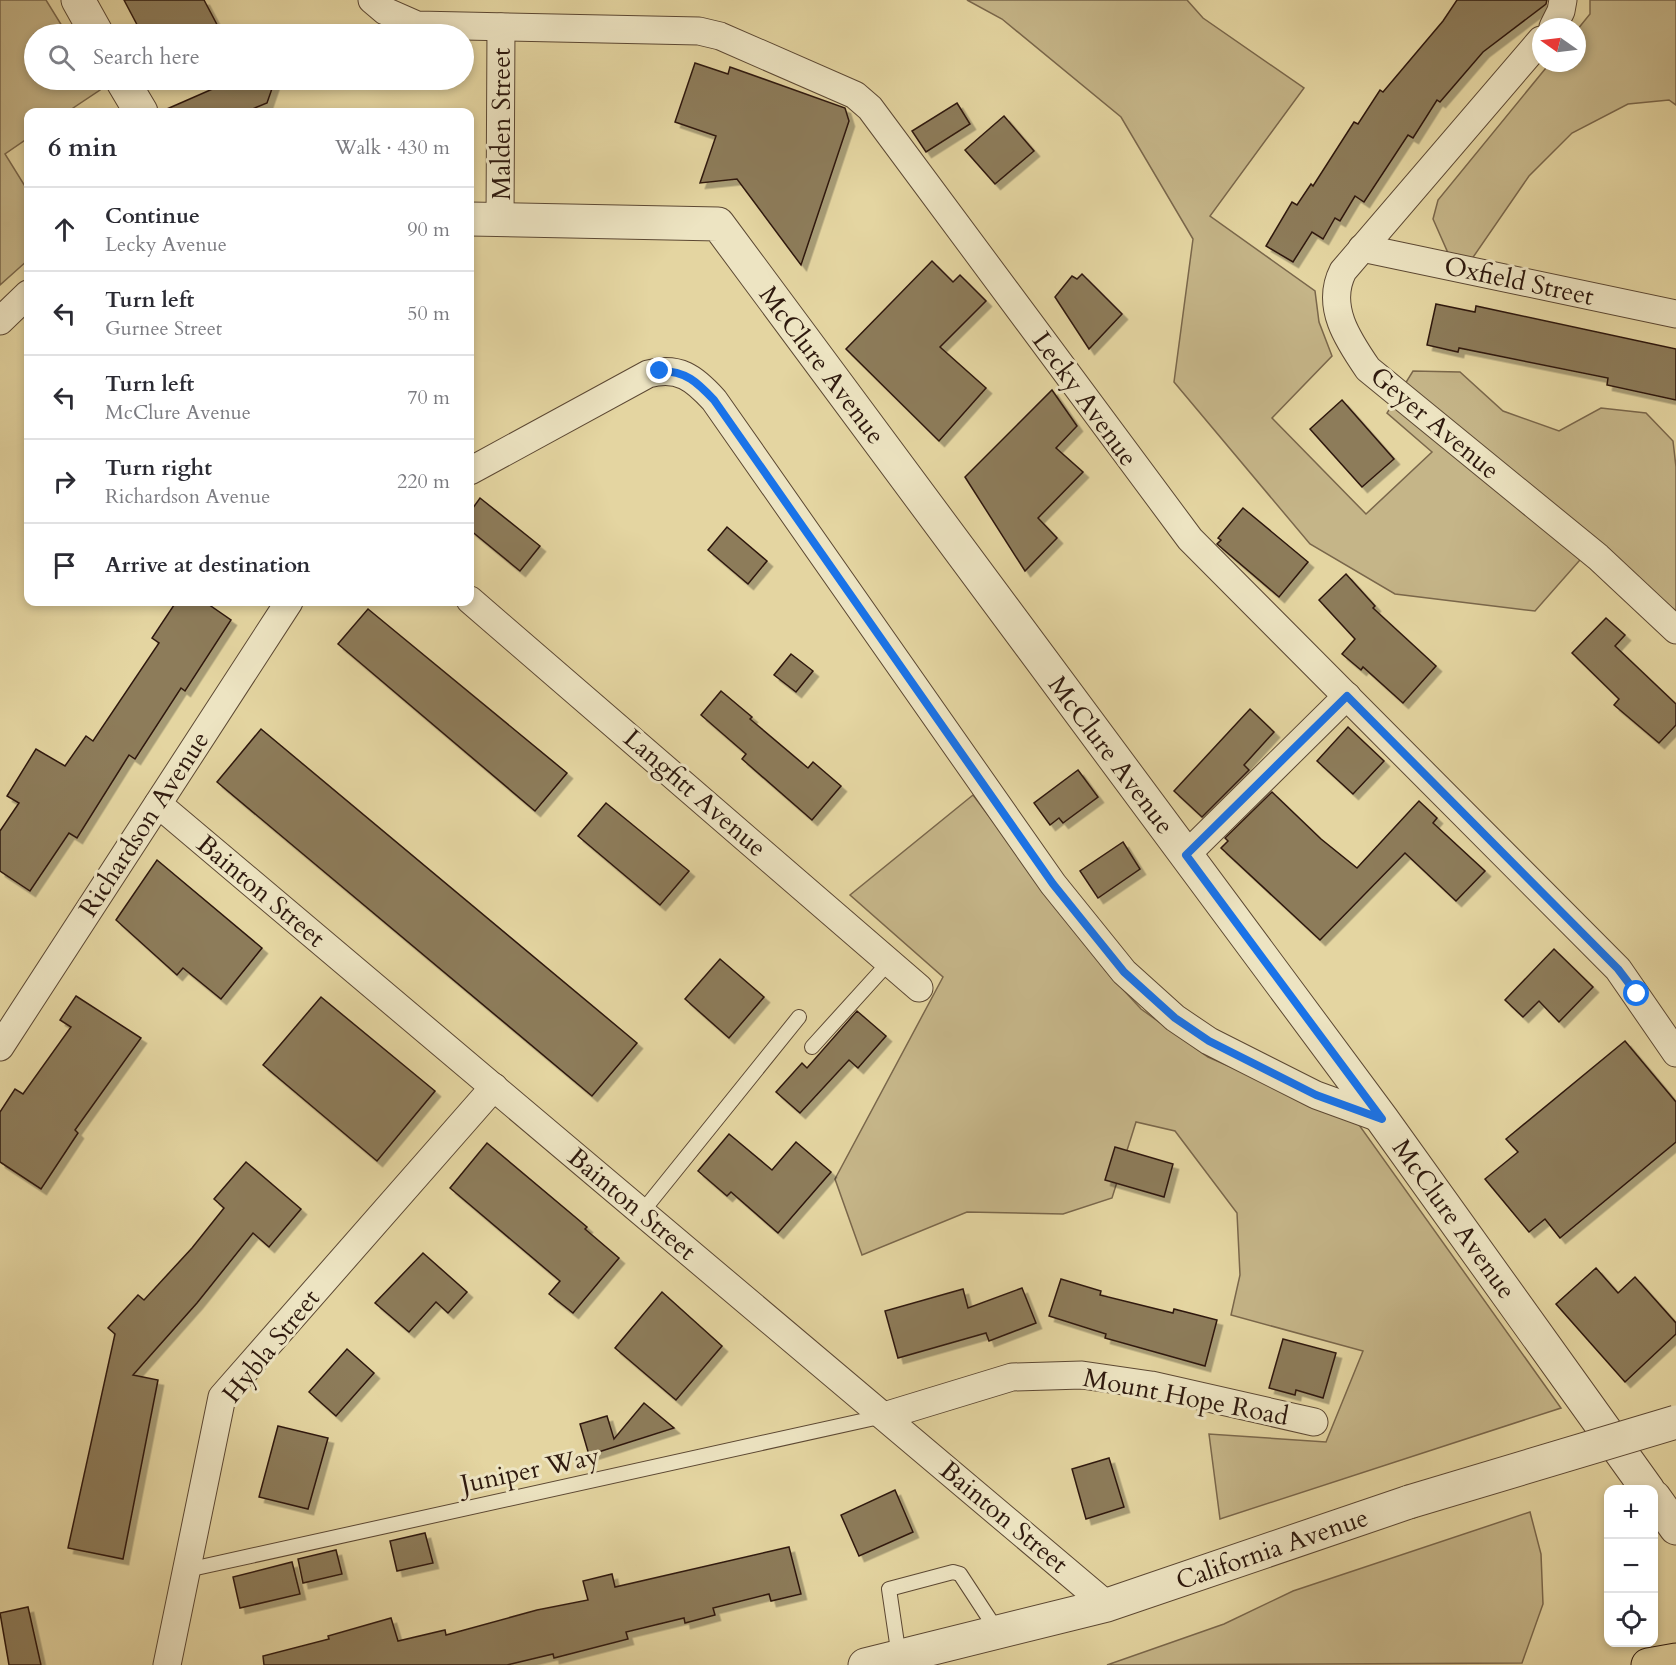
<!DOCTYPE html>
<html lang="en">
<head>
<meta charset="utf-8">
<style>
	:root { --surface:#fff; --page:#f2f2f3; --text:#2b2b33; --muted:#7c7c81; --line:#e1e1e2 }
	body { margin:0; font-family:Cardo,serif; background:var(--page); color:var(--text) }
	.controls { position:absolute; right:18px; bottom:18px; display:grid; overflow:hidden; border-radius:12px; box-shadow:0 3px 9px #0003 }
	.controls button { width:54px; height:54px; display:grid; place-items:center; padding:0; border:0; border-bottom:2px solid var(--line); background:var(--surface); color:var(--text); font:30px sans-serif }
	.compass { position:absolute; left:1532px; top:18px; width:54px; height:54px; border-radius:50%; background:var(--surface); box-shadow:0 3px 9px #0003; rotate:284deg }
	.stop { position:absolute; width:18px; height:18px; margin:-14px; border:4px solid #1a73e8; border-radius:50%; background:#fff }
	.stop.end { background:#1a73e8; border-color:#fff; box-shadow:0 2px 6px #0008 }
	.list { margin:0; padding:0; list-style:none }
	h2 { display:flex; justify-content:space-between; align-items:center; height:78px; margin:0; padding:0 24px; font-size:26px }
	h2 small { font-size:20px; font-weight:400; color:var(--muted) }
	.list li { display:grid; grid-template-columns:39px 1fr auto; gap:18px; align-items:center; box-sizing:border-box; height:84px; padding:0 24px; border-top:2px solid var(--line) }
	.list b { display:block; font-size:22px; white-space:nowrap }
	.list p { margin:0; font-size:20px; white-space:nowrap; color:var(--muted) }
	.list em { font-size:20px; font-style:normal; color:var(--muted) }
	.icon { flex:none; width:33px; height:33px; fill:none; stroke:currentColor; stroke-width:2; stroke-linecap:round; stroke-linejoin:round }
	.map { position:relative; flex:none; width:1676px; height:1665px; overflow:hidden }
	.search { position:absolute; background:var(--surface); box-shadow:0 3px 9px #0003; left:24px; top:24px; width:450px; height:66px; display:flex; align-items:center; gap:15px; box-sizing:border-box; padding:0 21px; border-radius:33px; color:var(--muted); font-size:22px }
	.panel { position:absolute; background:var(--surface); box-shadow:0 3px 9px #0003; left:24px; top:108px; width:450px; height:498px; border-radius:12px }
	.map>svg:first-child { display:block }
</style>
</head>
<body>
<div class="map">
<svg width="1676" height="1665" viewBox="0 0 1676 1665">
	<defs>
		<filter id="shadow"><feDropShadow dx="5.5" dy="5.5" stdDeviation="0" flood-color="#0004"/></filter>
	</defs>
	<rect width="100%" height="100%" fill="#e4d5a1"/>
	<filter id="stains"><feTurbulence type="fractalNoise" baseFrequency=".00333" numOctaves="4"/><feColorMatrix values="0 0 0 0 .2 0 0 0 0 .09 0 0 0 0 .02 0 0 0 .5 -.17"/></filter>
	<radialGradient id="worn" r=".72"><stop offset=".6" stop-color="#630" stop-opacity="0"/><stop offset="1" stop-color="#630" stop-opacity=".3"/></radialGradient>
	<g fill="#c5b588" stroke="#7a674b" stroke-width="1.5">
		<path d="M 0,0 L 46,0 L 67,34 L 34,34 L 34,80 L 94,80 L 100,90 L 67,112 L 28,112 L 28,138 L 5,154 L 28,191 L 28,260 L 0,285 Z"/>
		<path d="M 967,0 L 1187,0 L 1203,18 L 1304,88 L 1210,216 L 1315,291 L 1319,322 L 1332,356 L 1272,418 L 1366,514 L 1432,452 L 1387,413 L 1413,371 L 1460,372 L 1503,411 L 1559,431 L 1601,408 L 1646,413 L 1673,441 L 1676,467 L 1676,611 L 1594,544 L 1535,611 L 1395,594 L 1310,544 L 1174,382 L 1193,239 L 1121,117 L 1002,19 Z"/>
		<path d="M 1590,0 L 1676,0 L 1676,105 L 1669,100 L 1628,104 L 1572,133 L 1529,176 L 1467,266 L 1452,262 L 1433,219 L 1438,200 L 1550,63 L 1577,63 L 1577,30 L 1590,14 Z"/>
		<path d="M 973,795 L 1106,971 L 1141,1009 L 1208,1057 L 1357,1122 L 1561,1408 L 1220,1519 L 1209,1434 L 1326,1442 L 1363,1351 L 1231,1315 L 1240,1275 L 1237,1213 L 1175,1131 L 1136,1122 L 1112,1198 L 1063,1214 L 967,1212 L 862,1255 L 835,1179 L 943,977 L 850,895 Z"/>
		<path d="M 1530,1512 L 1541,1554 L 1543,1604 L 1522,1663 L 1107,1665 L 1224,1624 L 1293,1591 Z"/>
	</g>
	<g fill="#8d7b5a" stroke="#2e190e" stroke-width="1.5" filter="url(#shadow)">
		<path d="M 124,0 L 204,0 L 222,34 L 142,34 Z"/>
		<path d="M 1457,0 L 1547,0 L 1546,4 L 1483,52 L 1440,102 L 1437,100 L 1413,138 L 1408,135 L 1364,202 L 1355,196 L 1340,221 L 1335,218 L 1323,239 L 1312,232 L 1293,262 L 1266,246 L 1292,202 L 1297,205 L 1311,184 L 1313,186 L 1354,122 L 1358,124 L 1380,90 L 1383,92 L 1443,21 Z"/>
		<path d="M 695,63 L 728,74 L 730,67 L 845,108 L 849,121 L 801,265 L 737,179 L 700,183 L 716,136 L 675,122 Z"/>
		<path d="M 233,80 L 275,80 L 267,103 L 245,112 L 160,112 Z"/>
		<path d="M 957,103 L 970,124 L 926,152 L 912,131 Z"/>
		<path d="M 1004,116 L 1034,151 L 995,184 L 965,150 Z"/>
		<path d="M 932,261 L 953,282 L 960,275 L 986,301 L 940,347 L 986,388 L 939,441 L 846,349 Z"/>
		<path d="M 1082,274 L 1122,314 L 1089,349 L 1055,297 L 1072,276 L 1077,279 Z"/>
		<path d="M 1436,304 L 1475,312 L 1476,306 L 1676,349 L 1676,400 L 1607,385 L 1608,378 L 1459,348 L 1458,352 L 1427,345 Z"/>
		<path d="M 1052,390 L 1077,426 L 1056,448 L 1083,472 L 1038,518 L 1057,538 L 1025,571 L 965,477 Z"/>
		<path d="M 1342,400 L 1394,459 L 1362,487 L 1310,429 Z"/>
		<path d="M 480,498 L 540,546 L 520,571 L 470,530 L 470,512 Z"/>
		<path d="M 1243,508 L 1308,562 L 1279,597 L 1217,544 L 1221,540 L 1218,538 Z"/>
		<path d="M 727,527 L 767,561 L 748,584 L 708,550 Z"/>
		<path d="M 1346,574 L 1375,606 L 1373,608 L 1436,666 L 1403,703 L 1363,667 L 1361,670 L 1342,654 L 1355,639 L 1319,600 Z"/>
		<path d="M 176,602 L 205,602 L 231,620 L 185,691 L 181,688 L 135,759 L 129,755 L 77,838 L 69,833 L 30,891 L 0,871 L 0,831 L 19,803 L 7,796 L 36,749 L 65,766 L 86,736 L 93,741 L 159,643 L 152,638 Z"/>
		<path d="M 368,609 L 567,773 L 535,811 L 338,644 Z"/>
		<path d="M 1606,618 L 1625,635 L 1615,646 L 1676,704 L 1676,725 L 1659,743 L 1614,705 L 1619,699 L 1572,653 Z"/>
		<path d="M 791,654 L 813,671 L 796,692 L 774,675 Z"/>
		<path d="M 721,691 L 752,717 L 750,719 L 808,768 L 813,762 L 841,786 L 812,820 L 742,759 L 746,754 L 701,715 Z"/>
		<path d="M 1250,709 L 1274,732 L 1244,765 L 1249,770 L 1202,817 L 1174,791 Z"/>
		<path d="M 1348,727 L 1384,761 L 1353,794 L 1317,761 Z"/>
		<path d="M 261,729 L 637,1043 L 592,1096 L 217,782 Z"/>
		<path d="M 1078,770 L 1098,797 L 1063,823 L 1059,818 L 1050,825 L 1034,803 Z"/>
		<path d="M 1272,792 L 1321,839 L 1357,868 L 1419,801 L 1437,818 L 1433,823 L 1485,871 L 1456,901 L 1405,853 L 1320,940 L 1221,848 L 1228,841 L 1225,838 Z"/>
		<path d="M 606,803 L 689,871 L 660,905 L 578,836 Z"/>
		<path d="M 1123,842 L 1140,869 L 1098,898 L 1080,871 Z"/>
		<path d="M 157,860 L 262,948 L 221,999 L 183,968 L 177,975 L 116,920 Z"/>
		<path d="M 1554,949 L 1593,987 L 1559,1022 L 1539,1001 L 1523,1017 L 1505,1000 Z"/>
		<path d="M 720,959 L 764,997 L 729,1038 L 685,999 Z"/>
		<path d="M 76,996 L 141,1038 L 75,1130 L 78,1133 L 41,1189 L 0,1162 L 0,1112 L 15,1089 L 23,1094 L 71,1027 L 60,1020 Z"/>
		<path d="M 321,997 L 435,1091 L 377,1161 L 263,1065 Z"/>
		<path d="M 857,1011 L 886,1036 L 858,1068 L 849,1060 L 800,1113 L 776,1092 L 802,1063 L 807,1068 Z"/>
		<path d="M 1625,1041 L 1676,1102 L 1676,1142 L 1560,1238 L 1545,1219 L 1529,1232 L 1485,1179 L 1518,1152 L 1506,1139 Z"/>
		<path d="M 729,1134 L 772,1170 L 796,1142 L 831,1172 L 778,1233 L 731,1192 L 727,1196 L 698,1171 Z"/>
		<path d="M 487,1143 L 587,1227 L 585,1229 L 619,1258 L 573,1313 L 549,1294 L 560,1281 L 450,1188 Z"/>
		<path d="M 1115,1147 L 1173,1164 L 1164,1197 L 1105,1180 Z"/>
		<path d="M 246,1162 L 301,1209 L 269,1247 L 253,1233 L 197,1303 L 133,1375 L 158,1380 L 123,1559 L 68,1548 L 115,1334 L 108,1328 L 138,1295 L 144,1300 L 192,1248 L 224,1208 L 214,1199 Z"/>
		<path d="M 423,1253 L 467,1292 L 448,1313 L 436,1302 L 409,1332 L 375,1303 Z"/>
		<path d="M 1596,1268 L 1618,1293 L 1635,1277 L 1676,1323 L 1676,1334 L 1625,1382 L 1556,1304 Z"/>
		<path d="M 1061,1279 L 1101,1291 L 1100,1295 L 1173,1313 L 1174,1309 L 1217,1320 L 1205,1366 L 1105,1338 L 1106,1334 L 1049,1316 Z"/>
		<path d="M 1022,1288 L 1036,1323 L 989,1341 L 986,1333 L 898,1358 L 885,1311 L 963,1289 L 968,1308 Z"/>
		<path d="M 662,1292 L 722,1346 L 676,1400 L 615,1348 Z"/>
		<path d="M 1283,1339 L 1336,1353 L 1323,1398 L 1296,1390 L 1295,1395 L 1269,1388 Z"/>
		<path d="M 347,1349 L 374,1373 L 336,1416 L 309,1392 Z"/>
		<path d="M 644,1403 L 674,1428 L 589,1455 L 580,1424 L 607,1416 L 614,1439 Z"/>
		<path d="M 278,1426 L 328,1438 L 308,1509 L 259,1497 Z"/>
		<path d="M 1109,1458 L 1124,1507 L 1086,1519 L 1072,1469 Z"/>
		<path d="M 895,1490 L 913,1532 L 859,1556 L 841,1515 Z"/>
		<path d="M 425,1533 L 433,1563 L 397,1571 L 390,1541 Z"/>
		<path d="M 789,1547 L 801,1594 L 771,1601 L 769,1594 L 713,1608 L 715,1615 L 685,1623 L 684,1618 L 626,1632 L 628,1639 L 554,1658 L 553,1654 L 507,1665 L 264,1665 L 263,1656 L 329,1639 L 328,1636 L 391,1618 L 398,1641 L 445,1630 L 446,1635 L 537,1610 L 588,1600 L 583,1581 L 612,1574 L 615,1587 Z"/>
		<path d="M 336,1550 L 342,1574 L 303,1583 L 298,1559 Z"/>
		<path d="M 292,1562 L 300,1594 L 240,1608 L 233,1577 Z"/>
		<path d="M 28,1607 L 41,1665 L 9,1665 L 0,1613 Z"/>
	</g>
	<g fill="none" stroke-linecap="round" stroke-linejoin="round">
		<defs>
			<g id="service">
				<path d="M 812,1047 L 890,961"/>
				<path d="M 642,1212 L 799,1017"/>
				<path d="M 187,1570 L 884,1416"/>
				<path d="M 899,1657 L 889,1589 L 953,1572 L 960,1574 L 998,1632"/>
			</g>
			<g id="minor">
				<path d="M 372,0 L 385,11 L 417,25 L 699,31 L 720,36 L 855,95 L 870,108 L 1190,539 L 1618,969 L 1676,1053"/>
				<path d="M 1553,27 L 1561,11 L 1563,0"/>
				<path d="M 1541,40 L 1343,271 C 1325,306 1348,340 1368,369 L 1598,557 L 1676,630"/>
				<path d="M 500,220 L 501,27"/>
				<path d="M 1362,248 L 1676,314"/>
				<path d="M 0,321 L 28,294"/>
				<path d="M 470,471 L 648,374 C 679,366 694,378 714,400 L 1053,884 L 1124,972 L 1175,1018 L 1209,1041 L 1316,1095 L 1382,1119"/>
				<path d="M 470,600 L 919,988"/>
				<path d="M 158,804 L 1107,1605"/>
				<path d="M 1186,855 L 1347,696"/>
				<path d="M 0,1047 L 289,602"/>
				<path d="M 884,1416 L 1012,1377 L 1082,1375 L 1151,1385 L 1314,1422"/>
				<path d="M 167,1665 L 222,1397 L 494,1087"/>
			</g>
			<g id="tertiary">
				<path d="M 78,0 L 97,34"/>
				<path d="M 122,80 L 141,112"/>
				<path d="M 470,219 L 718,224 L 1382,1119 L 1648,1490"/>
				<path d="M 1654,1497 L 1676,1528"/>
				<path d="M 865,1665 L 1107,1605 L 1409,1502"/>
			</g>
			<path id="motorway" d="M 1648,1665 L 1676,1660"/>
		</defs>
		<use href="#service" stroke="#5c4833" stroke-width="16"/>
		<use href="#minor" stroke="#5c4833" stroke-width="29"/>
		<use href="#tertiary" stroke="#5c4833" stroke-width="35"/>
		<use href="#motorway" stroke="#2e190e" stroke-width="35"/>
		<use href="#service" stroke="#ede4c2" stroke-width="14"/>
		<use href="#minor" stroke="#ede4c2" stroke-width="27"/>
		<use href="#tertiary" stroke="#ede4c2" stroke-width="33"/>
		<use href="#motorway" stroke="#e4d5a1" stroke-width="33"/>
		<defs>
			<path id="tertiary-bridge" d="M 1409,1502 L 1676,1422"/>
		</defs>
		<use href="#tertiary-bridge" stroke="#5c4833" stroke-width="35" stroke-linecap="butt"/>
		<use href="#tertiary-bridge" stroke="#ede4c2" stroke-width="33"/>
	</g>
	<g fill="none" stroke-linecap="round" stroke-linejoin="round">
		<path stroke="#1a73e8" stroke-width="8" d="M 660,371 C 686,371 697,382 714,400 L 1053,884 L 1124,972 L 1175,1018 L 1209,1041 L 1316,1095 L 1382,1119 L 1186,855 L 1347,696 L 1618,969 L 1637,994"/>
	</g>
	<g text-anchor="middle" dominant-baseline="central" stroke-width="6" stroke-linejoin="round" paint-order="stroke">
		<g font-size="26" fill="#2e190e" stroke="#ede4c2">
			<text transform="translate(501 124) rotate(-90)">Malden Street</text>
			<text transform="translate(1519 281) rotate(12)">Oxfield Street</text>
			<text transform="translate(822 365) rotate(53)">McClure Avenue</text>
			<text transform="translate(1085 399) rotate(54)">Lecky Avenue</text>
			<text transform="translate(1435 423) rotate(40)">Geyer Avenue</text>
			<text transform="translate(1111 755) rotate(53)">McClure Avenue</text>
			<text transform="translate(695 793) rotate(41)">Langfitt Avenue</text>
			<text transform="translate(144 824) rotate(-57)">Richardson Avenue</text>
			<text transform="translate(261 891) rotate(40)">Bainton Street</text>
			<text transform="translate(632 1204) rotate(40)">Bainton Street</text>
			<text transform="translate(1454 1219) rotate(54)">McClure Avenue</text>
			<text transform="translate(271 1346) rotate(-51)">Hybla Street</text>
			<text transform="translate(1186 1397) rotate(11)">Mount Hope Road</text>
			<text transform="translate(530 1470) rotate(-12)">Juniper Way</text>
			<text transform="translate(1004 1517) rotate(40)">Bainton Street</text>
			<text transform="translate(1272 1549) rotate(-19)">California Avenue</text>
		</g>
	</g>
	<rect width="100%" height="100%" filter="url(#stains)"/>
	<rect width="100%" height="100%" fill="url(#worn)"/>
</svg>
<div class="controls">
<button>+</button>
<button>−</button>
<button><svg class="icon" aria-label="locate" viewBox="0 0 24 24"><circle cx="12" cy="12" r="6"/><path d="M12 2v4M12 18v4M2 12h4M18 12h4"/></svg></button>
</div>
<svg class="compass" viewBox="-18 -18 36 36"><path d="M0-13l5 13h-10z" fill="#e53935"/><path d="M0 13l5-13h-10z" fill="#7c7c81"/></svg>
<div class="stop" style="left:1637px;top:994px"></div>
<div class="stop end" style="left:660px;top:371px"></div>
<div class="search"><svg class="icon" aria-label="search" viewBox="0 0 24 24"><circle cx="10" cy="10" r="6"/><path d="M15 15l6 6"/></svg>Search here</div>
<section class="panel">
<h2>6 min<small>Walk · 430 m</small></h2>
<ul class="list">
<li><svg class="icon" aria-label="ahead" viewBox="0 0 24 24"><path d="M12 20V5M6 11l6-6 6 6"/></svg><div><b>Continue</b><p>Lecky Avenue</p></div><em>90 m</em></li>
<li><svg class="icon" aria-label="left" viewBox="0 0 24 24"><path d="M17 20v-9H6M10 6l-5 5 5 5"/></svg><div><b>Turn left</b><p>Gurnee Street</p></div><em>50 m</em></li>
<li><svg class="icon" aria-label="left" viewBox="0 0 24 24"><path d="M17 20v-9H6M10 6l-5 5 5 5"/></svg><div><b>Turn left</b><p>McClure Avenue</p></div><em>70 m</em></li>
<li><svg class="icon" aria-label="right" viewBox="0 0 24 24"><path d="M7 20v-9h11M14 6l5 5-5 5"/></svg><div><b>Turn right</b><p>Richardson Avenue</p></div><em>220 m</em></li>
<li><svg class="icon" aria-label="arrive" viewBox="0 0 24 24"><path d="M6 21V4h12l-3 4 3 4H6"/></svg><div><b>Arrive at destination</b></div></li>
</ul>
</section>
</div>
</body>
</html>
